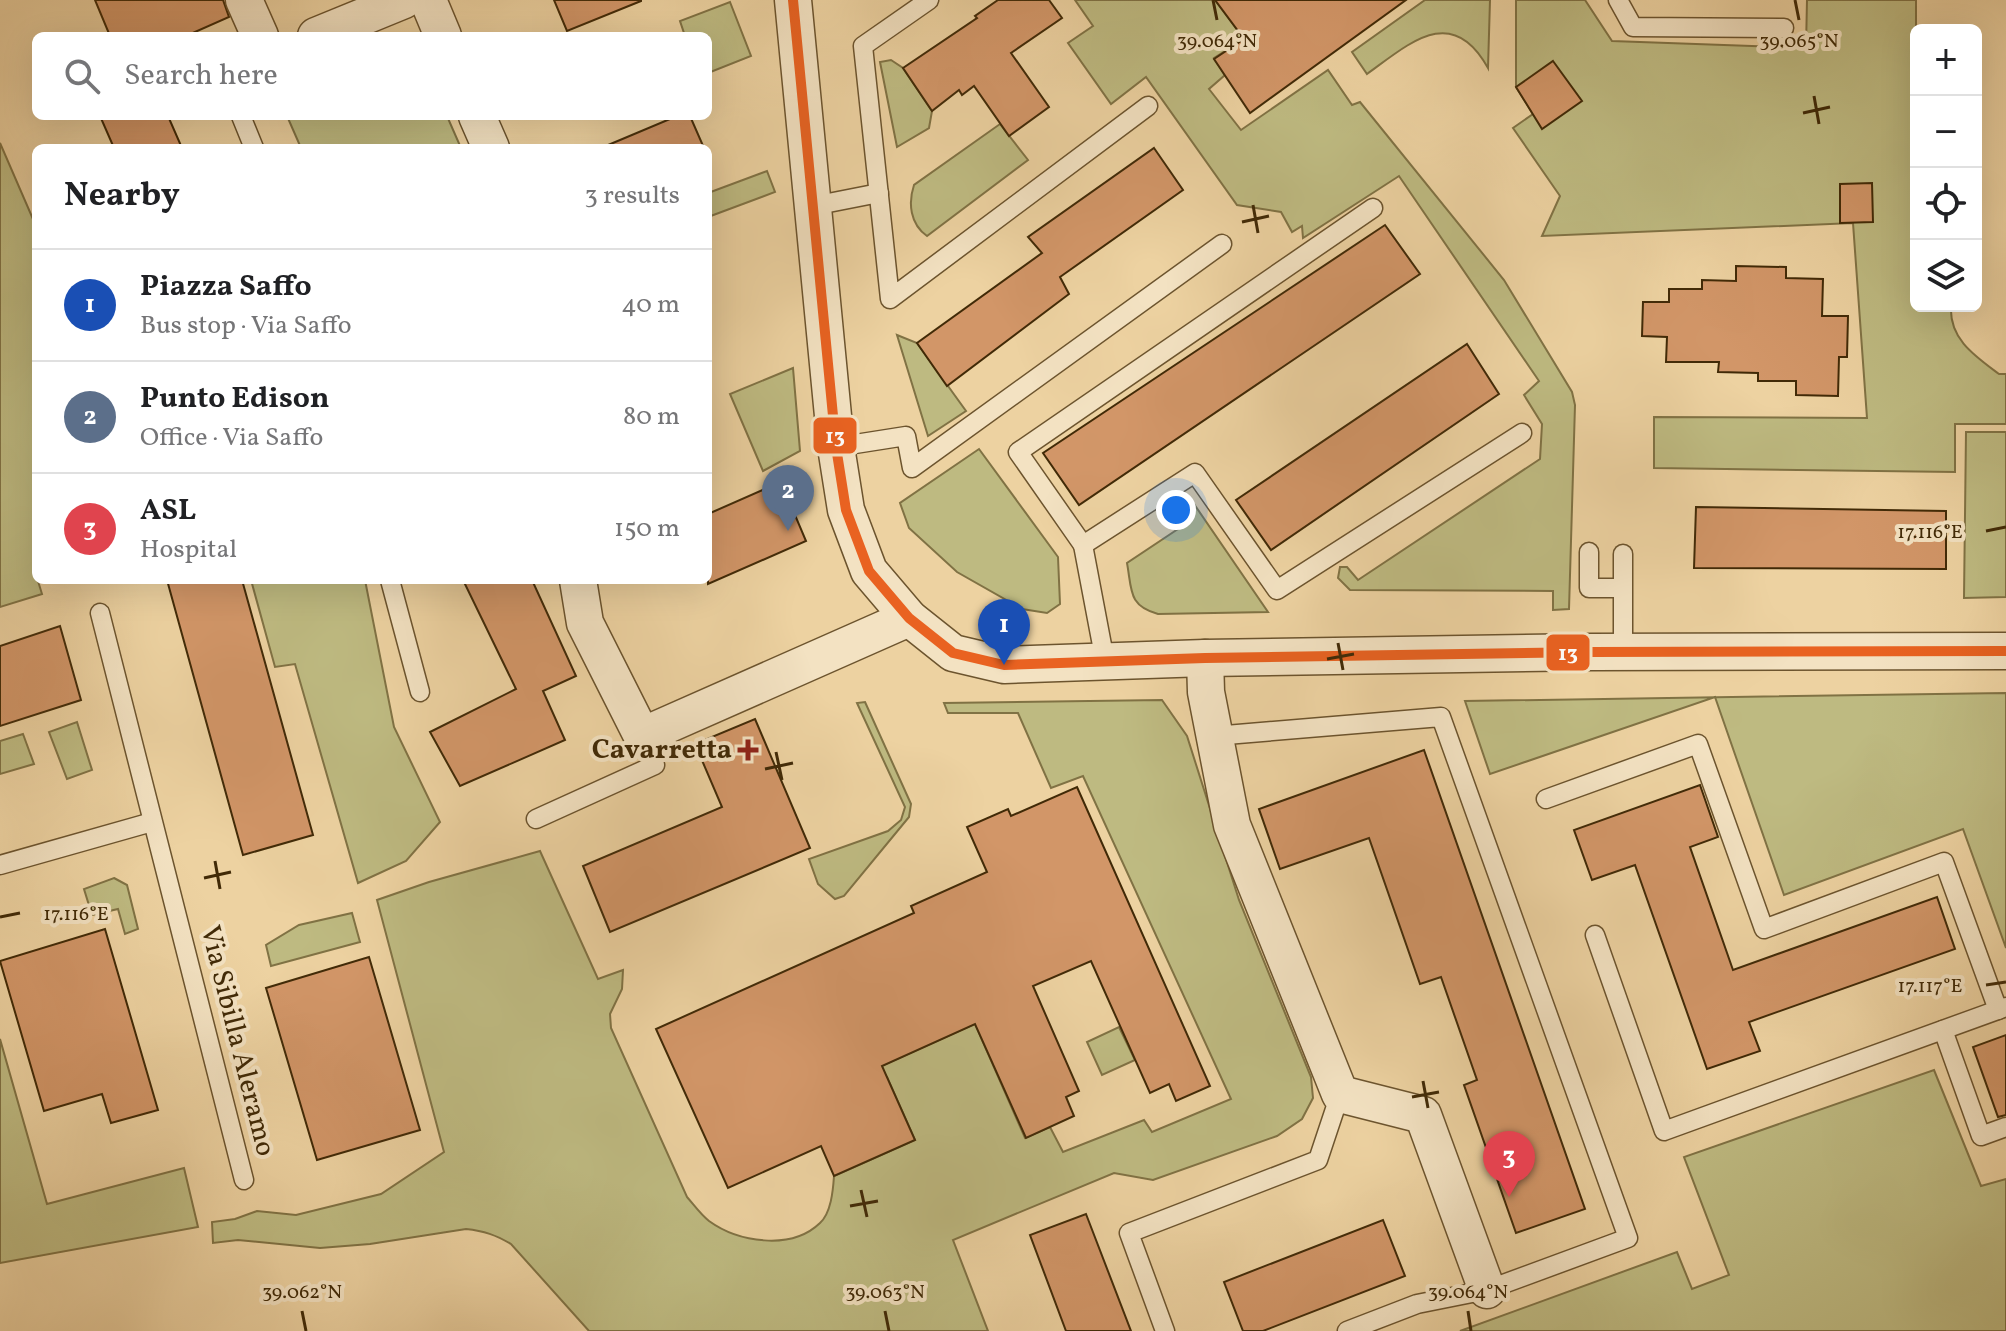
<!DOCTYPE html>
<html lang="en">
<head>
<meta charset="utf-8">
<style>
	:root { --surface:#fff; --page:#f2f2f2; --text:#202124; --muted:#757577; --line:#e0e0e0; --accent:#b45309 }
	body { margin:0; font-family:Vollkorn,serif; background:var(--page); color:var(--text) }
	.controls { position:absolute; right:24px; top:24px; display:grid; overflow:hidden; border-radius:12px; box-shadow:0 8px 32px #0002 }
	.controls button { width:72px; height:72px; display:grid; place-items:center; padding:0; border:0; border-bottom:2px solid var(--line); background:var(--surface); color:var(--text); font:40px sans-serif }
	.you { position:absolute; left:1176px; top:510px; width:28px; height:28px; margin:-20px; border:6px solid #fff; border-radius:50%; background:#1a73e8; box-shadow:0 0 0 12px #1a73e833 }
	.badge { display:grid; place-items:center; width:52px; height:52px; border-radius:50%; background:var(--accent); color:#fff; font-size:26px; font-weight:700 }
	.pin { position:absolute; translate:-50% -66px; filter:drop-shadow(0 2px 4px #0008) }
	.pin::after { content:''; position:absolute; top:42px; width:28px; height:24px; background:inherit; clip-path:polygon(0 0,100% 0,50% 100%) }
	.list { margin:0; padding:0; list-style:none }
	h2 { display:flex; justify-content:space-between; align-items:center; height:104px; margin:0; padding:0 32px; font-size:34px }
	h2 small { font-size:26px; font-weight:400; color:var(--muted) }
	.list li { display:grid; grid-template-columns:52px 1fr auto; gap:24px; align-items:center; box-sizing:border-box; height:112px; padding:0 32px; border-top:2px solid var(--line) }
	.list b { display:block; font-size:30px; white-space:nowrap }
	.list p { margin:0; font-size:26px; white-space:nowrap; color:var(--muted) }
	.list em { font-size:26px; font-style:normal; color:var(--muted) }
	.icon { flex:none; width:44px; height:44px; fill:none; stroke:currentColor; stroke-width:2; stroke-linecap:round; stroke-linejoin:round }
	.map { position:relative; flex:none; width:2006px; height:1331px; overflow:hidden }
	.search { position:absolute; background:var(--surface); box-shadow:0 8px 32px #0002; left:32px; top:32px; width:680px; height:88px; display:flex; align-items:center; gap:20px; box-sizing:border-box; padding:0 28px; border-radius:12px; color:var(--muted); font-size:30px }
	.panel { position:absolute; background:var(--surface); box-shadow:0 8px 32px #0002; left:32px; top:144px; width:680px; height:440px; border-radius:12px }
	.map>svg:first-child { display:block }
</style>
</head>
<body>
<div class="map">
<svg width="2006" height="1331" viewBox="0 0 2006 1331">
	<rect width="100%" height="100%" fill="#edd2a1"/>
	<filter id="stains"><feTurbulence type="fractalNoise" baseFrequency=".0025" numOctaves="4"/><feColorMatrix values="0 0 0 0 .2 0 0 0 0 .09 0 0 0 0 .02 0 0 0 .5 -.17"/></filter>
	<radialGradient id="worn" r=".72"><stop offset=".6" stop-color="#630" stop-opacity="0"/><stop offset="1" stop-color="#630" stop-opacity=".3"/></radialGradient>
	<g fill="#beba81" stroke="#807244" stroke-width="2">
		<path d="M 1075,0 L 1215,0 L 1244,39 L 1214,58 L 1225,75 L 1209,89 L 1241,130 L 1328,70 L 1352,105 L 1360,102 L 1504,280 L 1572,392 L 1575,405 L 1569,609 L 1553,610 L 1553,591 L 1350,590 L 1338,578 L 1340,567 L 1347,567 L 1358,580 L 1540,459 L 1542,424 L 1524,395 L 1539,381 L 1399,176 L 1303,238 L 1302,226 L 1292,232 L 1281,212 L 1237,205 L 1146,77 L 1111,104 L 1068,43 L 1093,26 Z"/>
		<path d="M 1425,0 L 1490,0 L 1488,68 C 1452,3 1410,43 1367,74 L 1352,52 Z"/>
		<path d="M 1516,0 L 1585,0 L 1612,41 L 1806,48 L 1807,0 L 1916,0 L 1916,306 L 1951,306 C 1949,339 1975,356 1999,374 L 2006,374 L 2006,424 L 1955,424 L 1955,472 L 1654,468 L 1654,417 L 1867,418 L 1853,223 L 1542,236 L 1560,196 L 1513,128 L 1533,114 L 1516,87 Z"/>
		<path d="M 730,2 L 751,56 L 708,73 L 708,36 L 685,36 L 680,21 Z"/>
		<path d="M 891,60 L 903,68 L 932,111 L 929,128 L 897,147 L 880,62 Z"/>
		<path d="M 287,116 L 447,116 L 461,148 L 301,148 Z"/>
		<path d="M 1000,124 L 1028,160 L 927,236 C 910,224 908,203 914,185 Z"/>
		<path d="M 0,143 L 36,226 L 36,567 L 34,568 L 42,594 L 0,607 Z"/>
		<path d="M 767,171 L 775,192 L 708,217 L 708,193 Z"/>
		<path d="M 897,335 L 917,343 L 966,411 L 928,436 Z"/>
		<path d="M 793,368 L 800,451 L 763,471 L 730,394 Z"/>
		<path d="M 1966,432 L 2006,432 L 2006,597 L 1964,598 Z"/>
		<path d="M 979,449 L 1058,557 L 1060,604 L 1047,613 L 1022,609 L 957,572 L 909,528 L 900,503 Z"/>
		<path d="M 1180,503 L 1194,504 L 1268,612 L 1158,614 C 1128,606 1132,590 1127,563 L 1190,521 Z"/>
		<path d="M 251,580 L 365,580 L 394,727 L 440,822 L 406,861 L 358,883 L 295,664 L 275,667 Z"/>
		<path d="M 2006,693 L 2006,948 L 1963,829 L 1784,895 L 1715,697 L 1490,774 L 1465,701 Z"/>
		<path d="M 1162,700 L 1187,736 L 1239,900 L 1311,1077 L 1313,1098 L 1302,1119 L 1277,1136 L 1153,1180 L 1114,1173 L 953,1240 L 988,1331 L 589,1331 L 511,1244 C 496,1235 484,1231 466,1229 L 370,1244 L 320,1248 L 238,1240 L 213,1243 L 212,1222 L 235,1219 L 257,1211 L 296,1215 L 381,1194 L 444,1152 L 377,900 L 429,882 L 540,851 L 598,979 L 623,970 L 622,989 L 610,1014 L 611,1028 L 687,1197 C 694,1205 701,1215 709,1221 C 738,1242 791,1251 820,1223 C 831,1213 833,1191 834,1176 L 915,1140 L 887,1077 L 870,1071 L 972,1025 L 972,1017 L 1025,1138 L 1050,1127 L 1063,1152 L 1144,1120 L 1152,1132 L 1231,1099 L 1083,776 L 1051,788 L 1018,713 L 948,713 L 944,703 Z"/>
		<path d="M 865,702 L 911,804 L 909,817 L 844,896 L 835,899 L 818,884 L 809,859 L 888,831 L 901,820 L 905,807 L 857,703 Z"/>
		<path d="M 77,722 L 92,770 L 67,779 L 49,732 Z"/>
		<path d="M 23,734 L 34,764 L 0,774 L 0,741 Z"/>
		<path d="M 114,878 L 127,885 L 138,929 L 125,934 L 118,909 L 92,915 L 84,889 Z"/>
		<path d="M 352,913 L 360,942 L 271,966 L 266,945 L 299,925 Z"/>
		<path d="M 1119,1027 L 1135,1060 L 1102,1075 L 1087,1042 Z"/>
		<path d="M 0,1039 L 47,1204 L 184,1168 L 198,1227 L 0,1263 Z"/>
		<path d="M 1934,1070 L 1981,1186 L 2006,1179 L 2006,1331 L 1460,1331 L 1677,1252 L 1692,1289 L 1729,1275 L 1684,1157 Z"/>
	</g>
	<g fill="#d29668" stroke="#412a07" stroke-width="2">
		<path d="M 95,0 L 223,0 L 229,17 L 186,36 L 110,36 Z"/>
		<path d="M 554,0 L 641,0 L 641,1 L 567,31 Z"/>
		<path d="M 998,0 L 1049,0 L 1062,18 L 1011,53 L 1049,107 L 1009,136 L 974,86 L 962,95 L 959,90 L 932,111 L 903,68 L 977,18 L 975,16 Z"/>
		<path d="M 1215,0 L 1406,0 L 1250,113 L 1214,59 L 1244,39 Z"/>
		<path d="M 1553,61 L 1582,101 L 1542,129 L 1516,87 Z"/>
		<path d="M 100,116 L 168,116 L 182,148 L 114,148 Z"/>
		<path d="M 677,116 L 690,116 L 704,148 L 601,148 Z"/>
		<path d="M 1154,148 L 1183,190 L 1060,277 L 1069,294 L 947,386 L 917,343 L 1042,253 L 1028,237 Z"/>
		<path d="M 1872,183 L 1873,222 L 1840,223 L 1840,184 Z"/>
		<path d="M 1385,225 L 1420,274 L 1079,505 L 1043,453 Z"/>
		<path d="M 1736,266 L 1786,267 L 1786,278 L 1823,279 L 1822,316 L 1848,316 L 1847,357 L 1839,357 L 1838,396 L 1796,395 L 1796,381 L 1758,381 L 1758,373 L 1718,372 L 1719,362 L 1666,362 L 1667,337 L 1642,336 L 1643,302 L 1669,302 L 1669,289 L 1702,289 L 1702,280 L 1736,281 Z"/>
		<path d="M 1467,344 L 1499,394 L 1271,550 L 1236,500 Z"/>
		<path d="M 781,482 L 806,541 L 708,584 L 708,514 Z"/>
		<path d="M 1696,507 L 1946,511 L 1946,569 L 1694,568 Z"/>
		<path d="M 167,580 L 242,580 L 313,835 L 243,855 Z"/>
		<path d="M 463,580 L 532,580 L 576,676 L 543,691 L 565,740 L 460,786 L 430,732 L 516,689 Z"/>
		<path d="M 60,626 L 81,700 L 0,726 L 0,646 Z"/>
		<path d="M 755,719 L 810,848 L 610,932 L 583,866 L 722,807 L 695,744 Z"/>
		<path d="M 1424,750 L 1585,1209 L 1516,1233 L 1464,1085 L 1477,1080 L 1441,977 L 1420,984 L 1369,838 L 1280,869 L 1259,809 Z"/>
		<path d="M 1700,785 L 1718,837 L 1690,847 L 1733,970 L 1937,897 L 1955,949 L 1749,1022 L 1760,1051 L 1707,1069 L 1635,865 L 1592,880 L 1574,830 Z"/>
		<path d="M 1077,787 L 1210,1086 L 1176,1101 L 1169,1084 L 1150,1093 L 1091,961 L 1033,986 L 1079,1091 L 1066,1097 L 1074,1116 L 1026,1138 L 975,1024 L 882,1066 L 915,1140 L 834,1176 L 821,1146 L 728,1188 L 656,1029 L 914,913 L 911,906 L 987,872 L 967,827 L 1008,809 L 1011,816 Z"/>
		<path d="M 105,929 L 158,1110 L 111,1123 L 102,1094 L 44,1111 L 0,961 Z"/>
		<path d="M 369,957 L 420,1130 L 317,1160 L 266,988 Z"/>
		<path d="M 2006,1035 L 2006,1115 L 1998,1117 L 1973,1047 Z"/>
		<path d="M 1086,1214 L 1131,1331 L 1066,1331 L 1030,1235 Z"/>
		<path d="M 1383,1220 L 1405,1276 L 1263,1331 L 1243,1331 L 1224,1282 Z"/>
	</g>
	<g fill="none" stroke-linecap="round" stroke-linejoin="round">
		<defs>
			<g id="lane">
				<path d="M 929,0 L 863,46 L 890,299 L 1148,106"/>
				<path d="M 1618,0 L 1633,27 L 1784,28"/>
				<path d="M 241,116 L 254,148"/>
				<path d="M 813,206 L 879,193"/>
				<path d="M 836,447 L 906,436 L 912,468 L 1222,244"/>
				<path d="M 1083,545 L 1018,452 L 1373,208"/>
				<path d="M 1589,552 L 1589,588 L 1622,588"/>
				<path d="M 390,580 L 420,692"/>
				<path d="M 100,613 L 244,1180"/>
				<path d="M 1623,652 L 1623,554"/>
				<path d="M 1105,661 L 1083,545 L 1195,473 L 1277,590 L 1522,433"/>
				<path d="M 1214,736 L 1441,717 L 1628,1238 L 1487,1290 L 1417,1304 L 1347,1331"/>
				<path d="M 1546,799 L 1698,744 L 1764,929 L 1944,862 L 1998,1010"/>
				<path d="M 536,819 L 655,765 L 642,736"/>
				<path d="M 0,865 L 152,822"/>
				<path d="M 1595,935 L 1664,1131 L 2006,1007"/>
				<path d="M 1943,1030 L 1981,1136 L 2006,1127"/>
				<path d="M 1165,1331 L 1129,1233 L 1318,1160 L 1340,1094"/>
			</g>
			<g id="street">
				<path d="M 244,0 L 260,36"/>
				<path d="M 428,0 L 443,36"/>
				<path d="M 793,0 L 836,447 L 846,510 L 869,571 L 909,618 L 953,653 L 1004,665 L 1205,658 L 1591,652 L 2006,651"/>
				<path d="M 316,36 L 404,0"/>
				<path d="M 477,116 L 491,148"/>
				<path d="M 578,580 L 585,623 L 642,736 L 909,618"/>
				<path d="M 1205,658 L 1206,692 L 1232,825 L 1340,1094 L 1423,1115 L 1487,1290"/>
			</g>
		</defs>
		<use href="#lane" stroke="#6c542e" stroke-width="21"/>
		<use href="#street" stroke="#6c542e" stroke-width="39"/>
		<use href="#lane" stroke="#f3e2c2" stroke-width="18"/>
		<use href="#street" stroke="#f3e2c2" stroke-width="36"/>
		<defs>
			<path id="bus-1" d="M 793,0 L 836,447 L 846,510 L 869,571 L 909,618 L 953,653 L 1004,665 L 1205,658 L 1591,652 L 2006,651"/>
		</defs>
		<use href="#bus-1" stroke="#f3e2c2" stroke-width="16"/>
		<use href="#bus-1" stroke="#e96221" stroke-width="10"/>
	</g>
	<path fill="none" stroke="#412a07" stroke-width="3" d="M 1213,0 L 1217,20M 1795,0 L 1799,20M 1814,96 L 1819,124M 1803,113 L 1830,107M 1253,205 L 1258,233M 1242,222 L 1269,216M 1986,531 L 2006,527M 1338,643 L 1343,670M 1327,659 L 1354,654M 776,752 L 782,780M 765,769 L 793,763M 215,861 L 220,889M 204,878 L 231,872M 0,917 L 20,913M 1986,985 L 2006,982M 1423,1081 L 1428,1108M 1412,1097 L 1439,1092M 861,1190 L 867,1217M 850,1206 L 878,1201M 302,1311 L 306,1331M 885,1311 L 889,1331M 1468,1311 L 1471,1331"/>
	<path fill="#8f2418" stroke="#f3e2c2" stroke-width="3" d="M744 738h8v8h8v8h-8v8h-8v-8h-8v-8h8z"/>
	<g text-anchor="middle" dominant-baseline="central" stroke-width="8" stroke-linejoin="round" paint-order="stroke">
		<g font-size="28" font-weight="bold" fill="#412a07" stroke="#f3e2c2" text-anchor="end">
			<text x="732" y="750">Cavarretta</text>
		</g>
		<g font-size="28" fill="#412a07" stroke="#f3e2c2">
			<text transform="translate(237 1041) rotate(76)">Via Sibilla Aleramo</text>
		</g>
	</g>
	<g font-size="20" text-anchor="middle" fill="#412a07" stroke="#f3e2c2" stroke-width="8" stroke-linejoin="round" paint-order="stroke">
		<text x="1217" y="47">39.064°N</text>
		<text x="1799" y="47">39.065°N</text>
		<text x="1930" y="538">17.116°E</text>
		<text x="76" y="920">17.116°E</text>
		<text x="1930" y="992">17.117°E</text>
		<text x="302" y="1298">39.062°N</text>
		<text x="885" y="1298">39.063°N</text>
		<text x="1468" y="1298">39.064°N</text>
	</g>
	<g stroke="#f3e2c2" stroke-width="3">
		<rect x="812" y="416" width="46" height="39" rx="8" fill="#e96221"/>
		<rect x="1545" y="633" width="46" height="39" rx="8" fill="#e96221"/>
	</g>
	<g font-size="22" text-anchor="middle" font-weight="bold" fill="#fff">
		<text x="835" y="443">13</text>
		<text x="1568" y="660">13</text>
	</g>
	<rect width="100%" height="100%" filter="url(#stains)"/>
	<rect width="100%" height="100%" fill="url(#worn)"/>
</svg>
<div class="controls">
<button>+</button>
<button>−</button>
<button><svg class="icon" aria-label="locate" viewBox="0 0 24 24"><circle cx="12" cy="12" r="6"/><path d="M12 2v4M12 18v4M2 12h4M18 12h4"/></svg></button>
<button><svg class="icon" aria-label="layers" viewBox="0 0 24 24"><path d="M12 4l9 5-9 5-9-5zM3 14l9 5 9-5"/></svg></button>
</div>
<div class="you"></div>
<div class="pin badge" style="left:1004px;top:665px;background:#1a4fb4">1</div>
<div class="pin badge" style="left:788px;top:531px;background:#5c6f8a">2</div>
<div class="pin badge" style="left:1509px;top:1197px;background:#e0444e">3</div>
<div class="search"><svg class="icon" aria-label="search" viewBox="0 0 24 24"><circle cx="10" cy="10" r="6"/><path d="M15 15l6 6"/></svg>Search here</div>
<section class="panel">
<h2>Nearby<small>3 results</small></h2>
<ul class="list">
<li><span class="badge" style="background:#1a4fb4">1</span><div><b>Piazza Saffo</b><p>Bus stop · Via Saffo</p></div><em>40 m</em></li>
<li><span class="badge" style="background:#5c6f8a">2</span><div><b>Punto Edison</b><p>Office · Via Saffo</p></div><em>80 m</em></li>
<li><span class="badge" style="background:#e0444e">3</span><div><b>ASL</b><p>Hospital</p></div><em>150 m</em></li>
</ul>
</section>
</div>
</body>
</html>
